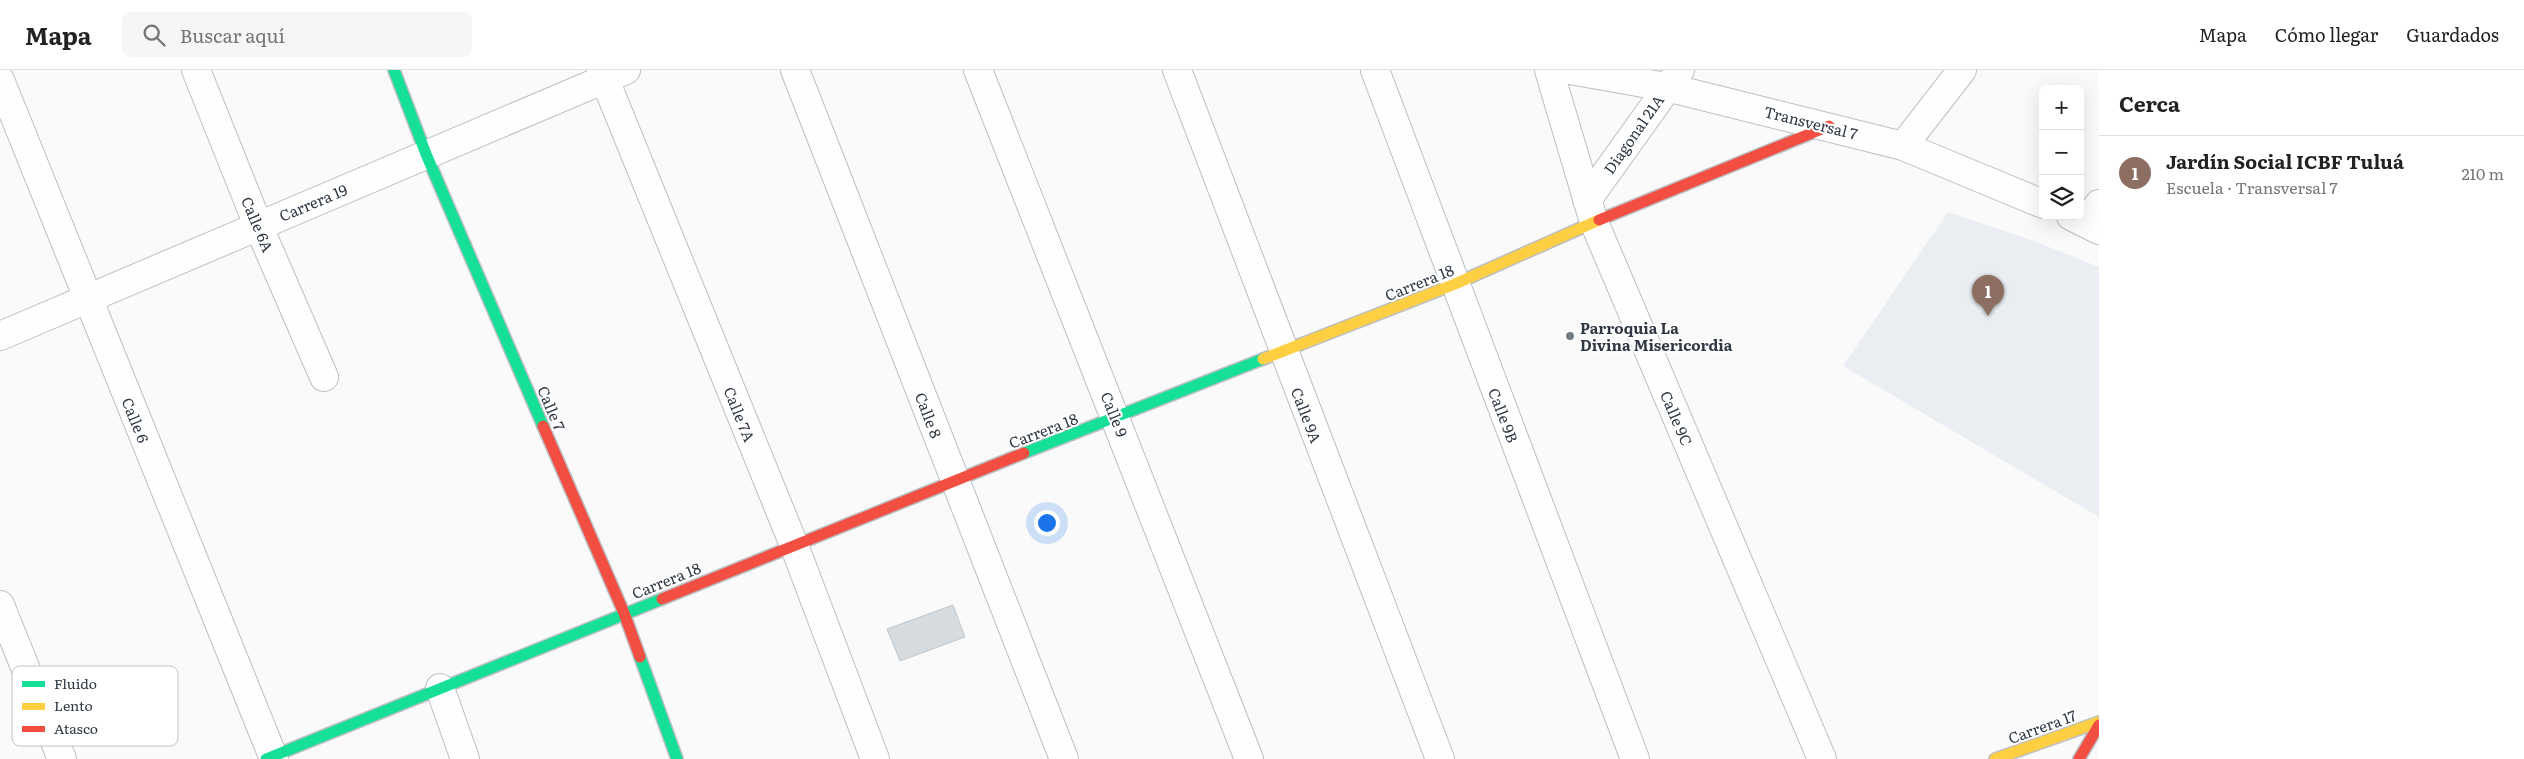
<!DOCTYPE html>
<html lang="es">
<head>
<meta charset="utf-8">
<style>
	:root { --surface:#fff; --page:#f6f6f6; --text:#222; --muted:#767676; --line:#e0e0e0; --accent:#767c84 }
	body { margin:0; font-family:Literata,serif; background:var(--page); color:var(--text) }
	.controls { position:absolute; right:15px; top:15px; display:grid; overflow:hidden; border-radius:8px; box-shadow:0 5px 20px #0002 }
	.controls button { width:45px; height:45px; display:grid; place-items:center; padding:0; border:0; border-bottom:1px solid var(--line); background:var(--surface); color:var(--text); font:25px sans-serif }
	.you { position:absolute; left:1046px; top:452px; width:18px; height:18px; margin:-12px; border:4px solid #fff; border-radius:50%; background:#1a73e8; box-shadow:0 0 0 8px #1a73e833 }
	.badge { display:grid; place-items:center; width:32px; height:32px; border-radius:50%; background:var(--accent); color:#fff; font-size:16px; font-weight:700 }
	.pin { position:absolute; translate:-50% -41px; filter:drop-shadow(0 1px 2px #0008) }
	.pin::after { content:''; position:absolute; top:26px; width:18px; height:15px; background:inherit; clip-path:polygon(0 0,100% 0,50% 100%) }
	.list { margin:0; padding:0; list-style:none }
	h2 { display:flex; justify-content:space-between; align-items:center; height:65px; margin:0; padding:0 20px; font-size:21px }
	h2 small { font-size:16px; font-weight:400; color:var(--muted) }
	.list li { display:grid; grid-template-columns:32px 1fr auto; gap:15px; align-items:center; box-sizing:border-box; height:75px; padding:0 20px; border-top:1px solid var(--line) }
	.list b { display:block; font-size:19px; white-space:nowrap }
	.list p { margin:0; font-size:16px; white-space:nowrap; color:var(--muted) }
	.list em { font-size:16px; font-style:normal; color:var(--muted) }
	.icon { flex:none; width:28px; height:28px; fill:none; stroke:currentColor; stroke-width:2; stroke-linecap:round; stroke-linejoin:round }
	.map { position:relative; flex:none; width:2099px; height:689px; overflow:hidden }
	header { display:flex; align-items:center; gap:30px; box-sizing:border-box; height:70px; padding:0 25px; background:var(--surface); border-bottom:1px solid var(--line) }
	header strong { font-size:24px }
	nav { display:flex; gap:28px; margin-inline-start:auto; font-size:18px }
	.search { width:350px; height:45px; background:var(--page); display:flex; align-items:center; gap:12px; box-sizing:border-box; padding:0 18px; border-radius:8px; color:var(--muted); font-size:19px }
	main { display:flex }
	aside { flex:1; background:var(--surface) }
	.map>svg:first-child { display:block }
</style>
</head>
<body>
<header>
<strong>Mapa</strong>
<div class="search"><svg class="icon" aria-label="search" viewBox="0 0 24 24"><circle cx="10" cy="10" r="6"/><path d="M15 15l6 6"/></svg>Buscar aquí</div>
<nav><a>Mapa</a><a>Cómo llegar</a><a>Guardados</a></nav>
</header>
<main>
<div class="map">
<svg width="2099" height="689" viewBox="0 0 2099 689">
	<rect width="100%" height="100%" fill="#fafafa"/>
	<path fill="#eaeef2" d="M 1948,142 L 2034,171 L 2099,197 L 2099,447 L 1843,296 Z"/>
	<path fill="#d6dbe0" stroke="#c2c7cc" d="M 953,535 L 965,567 L 900,591 L 887,559 Z"/>
	<g fill="none" stroke-linecap="round" stroke-linejoin="round">
		<defs>
			<g id="street">
				<path d="M 196,0 L 258,155 L 324,307"/>
				<path d="M 601,0 L 794,475 L 875,689"/>
				<path d="M 795,0 L 1064,689"/>
				<path d="M 978,0 L 1249,689"/>
				<path d="M 1177,0 L 1440,689"/>
				<path d="M 1375,0 L 1635,689"/>
				<path d="M 1549,0 L 1594,152 L 1822,689"/>
				<path d="M 1570,0 L 1666,17 L 1903,76 L 2043,134"/>
				<path d="M 0,10 L 274,689"/>
				<path d="M 1903,76 L 1962,0"/>
				<path d="M 1587,130 L 1680,0"/>
				<path d="M 2071,146 L 2099,160"/>
				<path d="M 2085,152 L 2099,134"/>
				<path d="M 0,266 L 626,0"/>
				<path d="M 0,535 L 62,689"/>
				<path d="M 440,618 L 465,689"/>
			</g>
			<g id="fast">
				<path d="M 394,0 L 426,84 L 543,356"/>
				<path d="M 1024,383 L 1263,289"/>
				<path d="M 640,587 L 677,689"/>
				<path d="M 266,689 L 662,529"/>
			</g>
			<g id="slow">
				<path d="M 1263,289 L 1455,214 L 1599,150"/>
				<path d="M 1995,689 L 2099,652"/>
			</g>
			<g id="jam">
				<path d="M 1599,150 L 1829,56"/>
				<path d="M 543,356 L 624,543 L 640,587"/>
				<path d="M 662,529 L 1024,383"/>
				<path d="M 2079,689 L 2099,655"/>
			</g>
		</defs>
		<use href="#street" stroke="#bbbfc4" stroke-width="30"/>
		<use href="#fast" stroke="#bbbfc4" stroke-width="14"/>
		<use href="#slow" stroke="#bbbfc4" stroke-width="14"/>
		<use href="#jam" stroke="#bbbfc4" stroke-width="14"/>
		<use href="#street" stroke="#fefefe" stroke-width="28"/>
		<use href="#fast" stroke="#16e098" stroke-width="11"/>
		<use href="#slow" stroke="#ffcf43" stroke-width="11"/>
		<use href="#jam" stroke="#f24e42" stroke-width="11"/>
	</g>
	<circle fill="#767c84" stroke="#fff" stroke-width="2" cx="1570" cy="266" r="5"/>
	<g text-anchor="middle" dominant-baseline="central" stroke-width="4" stroke-linejoin="round" paint-order="stroke">
		<g font-size="15" fill="#2f3844" stroke="#fff">
			<text transform="translate(1811 52) rotate(14)">Transversal 7</text>
			<text transform="translate(1633 64) rotate(-55)">Diagonal 21A</text>
			<text transform="translate(313 132) rotate(-23)">Carrera 19</text>
			<text transform="translate(258 154) rotate(67)">Calle 6A</text>
			<text transform="translate(1419 212) rotate(-22)">Carrera 18</text>
			<text transform="translate(552 338) rotate(67)">Calle 7</text>
			<text transform="translate(740 344) rotate(68)">Calle 7A</text>
			<text transform="translate(1115 344) rotate(68)">Calle 9</text>
			<text transform="translate(929 345) rotate(69)">Calle 8</text>
			<text transform="translate(1307 345) rotate(69)">Calle 9A</text>
			<text transform="translate(1504 345) rotate(69)">Calle 9B</text>
			<text transform="translate(1677 348) rotate(67)">Calle 9C</text>
			<text transform="translate(136 350) rotate(68)">Calle 6</text>
			<text transform="translate(1043 360) rotate(-21)">Carrera 18</text>
			<text transform="translate(666 510) rotate(-22)">Carrera 18</text>
			<text transform="translate(2042 656) rotate(-20)">Carrera 17</text>
		</g>
		<g font-size="15" font-weight="bold" fill="#2f3844" stroke="#fff" text-anchor="start">
			<text x="1580" y="257">Parroquia La<tspan x="1580" dy="17">Divina Misericordia</tspan></text>
		</g>
	</g>
	<rect x="12" y="596" width="166" height="80" rx="8" fill="#fff" stroke="#c1c3c7" stroke-width="1"/>
	<rect x="22" y="611" width="23" height="6" fill="#16e098"/>
	<rect x="22" y="633" width="23" height="7" fill="#ffcf43"/>
	<rect x="22" y="656" width="23" height="6" fill="#f24e42"/>
	<g font-size="14" fill="#2f3844">
		<text x="54" y="619">Fluido</text>
		<text x="54" y="641">Lento</text>
		<text x="54" y="664">Atasco</text>
	</g>
</svg>
<div class="controls">
<button>+</button>
<button>−</button>
<button><svg class="icon" aria-label="layers" viewBox="0 0 24 24"><path d="M12 4l9 5-9 5-9-5zM3 14l9 5 9-5"/></svg></button>
</div>
<div class="you"></div>
<div class="pin badge" style="left:1988px;top:246px;background:#8d6e63">1</div>
</div>
<aside>
<h2>Cerca<small></small></h2>
<ul class="list">
<li><span class="badge" style="background:#8d6e63">1</span><div><b>Jardín Social ICBF Tuluá</b><p>Escuela · Transversal 7</p></div><em>210 m</em></li>
</ul>
</aside>
</main>
</body>
</html>
